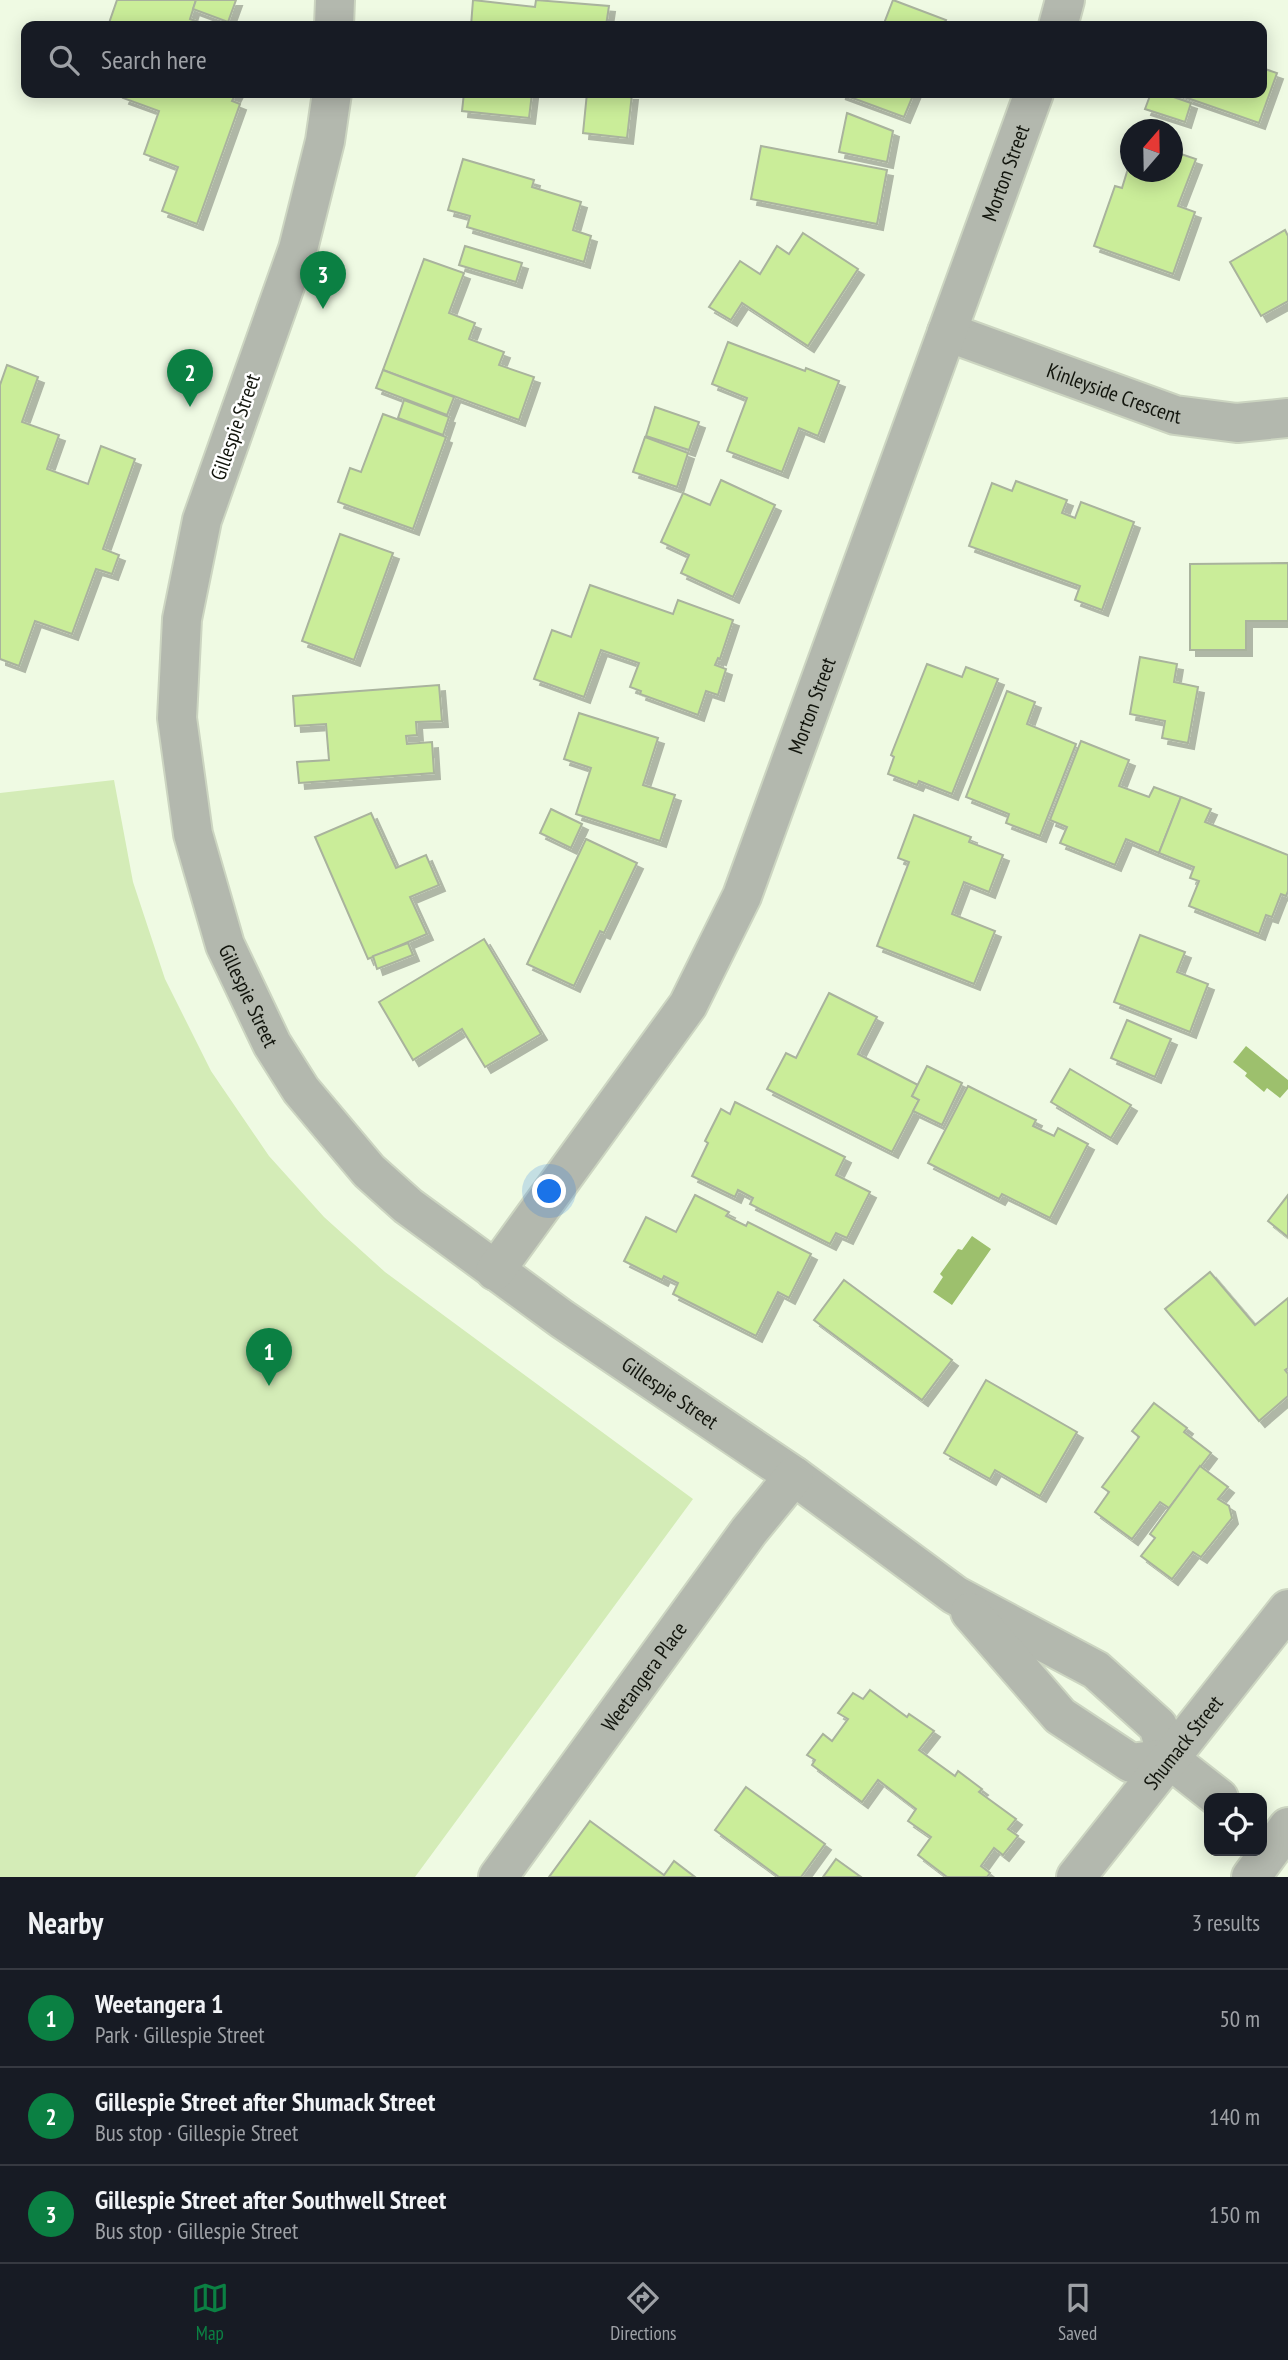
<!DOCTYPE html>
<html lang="en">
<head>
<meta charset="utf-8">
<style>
	:root { --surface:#171b24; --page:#242831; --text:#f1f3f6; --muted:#9ea1a6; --line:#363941; --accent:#0b8043 }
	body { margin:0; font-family:"PT Sans Narrow",sans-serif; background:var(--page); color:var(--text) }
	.controls { position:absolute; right:21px; bottom:21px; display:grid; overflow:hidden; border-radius:14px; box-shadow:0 4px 18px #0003 }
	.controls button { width:63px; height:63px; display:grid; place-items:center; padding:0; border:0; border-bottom:2px solid var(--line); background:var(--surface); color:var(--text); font:35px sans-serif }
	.compass { position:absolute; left:1120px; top:119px; width:63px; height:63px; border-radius:50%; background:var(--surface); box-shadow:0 4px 18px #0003; rotate:20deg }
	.you { position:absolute; left:550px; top:1192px; width:24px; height:24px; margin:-18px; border:5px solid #fff; border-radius:50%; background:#1a73e8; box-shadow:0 0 0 10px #1a73e833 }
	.badge { display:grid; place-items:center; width:46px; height:46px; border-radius:50%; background:var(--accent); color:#fff; font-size:23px; font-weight:700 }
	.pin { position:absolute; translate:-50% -58px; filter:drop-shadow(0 2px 4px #0008) }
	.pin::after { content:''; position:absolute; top:37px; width:24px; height:21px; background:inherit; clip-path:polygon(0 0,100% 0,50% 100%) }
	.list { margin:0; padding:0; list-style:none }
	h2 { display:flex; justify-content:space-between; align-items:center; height:91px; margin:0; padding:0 28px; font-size:30px }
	h2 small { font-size:23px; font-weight:400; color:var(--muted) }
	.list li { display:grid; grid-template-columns:46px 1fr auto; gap:21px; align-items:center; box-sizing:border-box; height:98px; padding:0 28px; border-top:2px solid var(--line) }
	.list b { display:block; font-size:26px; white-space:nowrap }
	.list p { margin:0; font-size:23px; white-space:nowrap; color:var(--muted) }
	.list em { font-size:23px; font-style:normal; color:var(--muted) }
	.icon { flex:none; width:38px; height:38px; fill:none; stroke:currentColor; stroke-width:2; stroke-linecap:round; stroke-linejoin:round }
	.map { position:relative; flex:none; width:1288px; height:1877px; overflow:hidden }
	.search { position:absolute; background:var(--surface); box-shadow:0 4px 18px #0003; left:21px; right:21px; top:21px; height:77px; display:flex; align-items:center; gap:18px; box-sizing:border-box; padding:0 24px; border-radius:14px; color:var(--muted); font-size:26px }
	.sheet { height:385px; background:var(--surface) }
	nav { display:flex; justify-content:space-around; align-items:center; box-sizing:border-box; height:98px; border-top:2px solid var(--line); background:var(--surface); font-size:19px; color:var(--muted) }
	nav a { display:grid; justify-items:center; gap:4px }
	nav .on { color:var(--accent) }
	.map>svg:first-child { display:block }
</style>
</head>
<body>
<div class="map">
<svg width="1288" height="1877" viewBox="0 0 1288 1877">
	<defs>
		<filter id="shadow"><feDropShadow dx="6" dy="6" stdDeviation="0" flood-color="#0004"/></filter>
	</defs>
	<rect width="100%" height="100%" fill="#effae3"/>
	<path fill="#d4ecb7" d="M 114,780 L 133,882 L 165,979 L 211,1071 L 269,1156 L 324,1217 L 385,1272 L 693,1499 L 415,1877 L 0,1877 L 0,793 Z"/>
	<g fill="#9dc06d">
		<path d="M 1246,1046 L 1288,1080 L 1288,1089 L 1280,1098 L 1267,1088 L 1264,1092 L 1245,1076 L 1247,1073 L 1233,1062 Z"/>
		<path d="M 972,1236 L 991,1249 L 952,1305 L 933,1292 L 943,1277 L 940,1274 L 958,1249 L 962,1250 Z"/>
	</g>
	<g fill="#caed99" stroke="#a9b39d" stroke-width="2" filter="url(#shadow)">
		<path d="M 117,0 L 196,0 L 190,19 L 211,26 L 108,26 Z"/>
		<path d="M 196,0 L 236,0 L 228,22 L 193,9 Z"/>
		<path d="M 473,0 L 535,7 L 536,0 L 609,6 L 606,26 L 471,26 Z"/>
		<path d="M 893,0 L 946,20 L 943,26 L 883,26 Z"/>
		<path d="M 1262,68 L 1277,73 L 1259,123 L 1173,93 L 1262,93 Z"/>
		<path d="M 125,93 L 236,93 L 232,101 L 240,104 L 197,224 L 162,211 L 178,167 L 144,154 L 159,111 L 123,98 Z"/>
		<path d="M 464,93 L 532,93 L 529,118 L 462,111 Z"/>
		<path d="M 587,93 L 632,94 L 627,138 L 583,133 Z"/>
		<path d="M 839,93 L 914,93 L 904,117 Z"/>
		<path d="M 1151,93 L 1162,93 L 1191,103 L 1185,122 L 1145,109 Z"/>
		<path d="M 847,113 L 893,131 L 887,162 L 839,152 Z"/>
		<path d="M 761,146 L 887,170 L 877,224 L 751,199 Z"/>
		<path d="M 1172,151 L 1196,159 L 1178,206 L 1195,212 L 1173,274 L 1094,246 L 1115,186 L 1122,188 L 1130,162 L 1130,172 L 1172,172 Z"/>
		<path d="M 463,159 L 534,180 L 532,187 L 581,202 L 573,230 L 591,236 L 584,262 L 467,227 L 470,216 L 448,210 Z"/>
		<path d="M 1285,230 L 1288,236 L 1288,301 L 1261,316 L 1230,262 Z"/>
		<path d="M 803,233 L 858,269 L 808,346 L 742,303 L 731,320 L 709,307 L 740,261 L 760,274 L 777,246 L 789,254 Z"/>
		<path d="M 465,246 L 522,263 L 516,282 L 459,265 Z"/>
		<path d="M 424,259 L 464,273 L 449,313 L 475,323 L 469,339 L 504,352 L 499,365 L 534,377 L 519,420 L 383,370 Z"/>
		<path d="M 728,342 L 805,371 L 806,368 L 839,381 L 818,436 L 799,428 L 782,472 L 727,451 L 747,398 L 712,384 Z"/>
		<path d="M 7,365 L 38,377 L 22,422 L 59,435 L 47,469 L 88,484 L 101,446 L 135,459 L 103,549 L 119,555 L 112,574 L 96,569 L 72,634 L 35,621 L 19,666 L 0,659 L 0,385 Z"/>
		<path d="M 383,370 L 454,397 L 447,415 L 376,388 Z"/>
		<path d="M 404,400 L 449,417 L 443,435 L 398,418 Z"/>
		<path d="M 655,407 L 699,422 L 689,450 L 646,436 Z"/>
		<path d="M 383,414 L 446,437 L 413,529 L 338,502 L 350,468 L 361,472 Z"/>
		<path d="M 645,437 L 688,453 L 677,487 L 633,472 Z"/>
		<path d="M 721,480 L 775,505 L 733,597 L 681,573 L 689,555 L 661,542 L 683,493 L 710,505 Z"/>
		<path d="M 1016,481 L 1067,500 L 1062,513 L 1075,518 L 1081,502 L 1134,522 L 1102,610 L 1075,600 L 1080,586 L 969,546 L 992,483 L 1012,491 Z"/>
		<path d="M 340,534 L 393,553 L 354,660 L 302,641 Z"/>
		<path d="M 1288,563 L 1288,621 L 1246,621 L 1246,650 L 1190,650 L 1190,564 Z"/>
		<path d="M 590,585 L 673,614 L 678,600 L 733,620 L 720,659 L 718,658 L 715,665 L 726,669 L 718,695 L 706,691 L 698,715 L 640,694 L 641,691 L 630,687 L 639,663 L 601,650 L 584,697 L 534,679 L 552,630 L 571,637 Z"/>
		<path d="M 1140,657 L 1177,664 L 1174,682 L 1198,687 L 1188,743 L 1162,738 L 1165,721 L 1130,714 Z"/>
		<path d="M 927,664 L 962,677 L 966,667 L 998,679 L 952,794 L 919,781 L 917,785 L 888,774 L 894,757 L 891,755 Z"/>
		<path d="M 439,685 L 442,721 L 416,722 L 417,735 L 406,736 L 407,744 L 432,742 L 434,773 L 299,783 L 297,762 L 329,760 L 326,724 L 295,726 L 293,696 Z"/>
		<path d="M 1007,691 L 1035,702 L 1027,724 L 1076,744 L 1040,836 L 1006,823 L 1009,814 L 966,797 Z"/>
		<path d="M 579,713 L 658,738 L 643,785 L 675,795 L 660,841 L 576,814 L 591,768 L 564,759 Z"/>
		<path d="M 1081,741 L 1129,760 L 1119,786 L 1149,797 L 1154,787 L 1181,797 L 1159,853 L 1126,839 L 1115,865 L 1060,843 L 1067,827 L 1050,820 Z"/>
		<path d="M 1181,797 L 1211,809 L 1205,822 L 1288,855 L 1288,891 L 1286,896 L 1281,894 L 1272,917 L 1266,915 L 1259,934 L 1189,906 L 1199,881 L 1190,878 L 1194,867 L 1159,853 Z"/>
		<path d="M 551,809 L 582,824 L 571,848 L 540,833 Z"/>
		<path d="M 371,813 L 396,868 L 426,855 L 439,885 L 410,897 L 427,934 L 368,959 L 315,837 Z"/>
		<path d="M 914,815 L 971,837 L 969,842 L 1003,855 L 989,892 L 964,882 L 952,914 L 995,931 L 974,984 L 877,946 L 909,862 L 898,858 Z"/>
		<path d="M 586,839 L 637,863 L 604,933 L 600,931 L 574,986 L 527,964 Z"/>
		<path d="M 1140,935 L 1185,952 L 1177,972 L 1208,984 L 1190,1032 L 1114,1002 Z"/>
		<path d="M 484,939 L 541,1034 L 485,1067 L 462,1029 L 413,1060 L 379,1002 Z"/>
		<path d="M 408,943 L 413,955 L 377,969 L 373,956 Z"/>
		<path d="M 829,993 L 877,1017 L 858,1054 L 918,1085 L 912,1096 L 919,1100 L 892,1152 L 767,1089 L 786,1053 L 796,1058 Z"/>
		<path d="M 1127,1020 L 1171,1039 L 1155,1077 L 1111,1058 Z"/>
		<path d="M 927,1066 L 962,1083 L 942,1125 L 913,1111 L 919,1100 L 912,1096 Z"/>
		<path d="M 1070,1069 L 1131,1105 L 1111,1138 L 1051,1102 Z"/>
		<path d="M 968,1086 L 1036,1120 L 1033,1126 L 1054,1136 L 1058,1128 L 1088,1144 L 1050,1218 L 1002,1194 L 999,1199 L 928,1163 Z"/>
		<path d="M 735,1102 L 845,1157 L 836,1175 L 870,1192 L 847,1238 L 836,1233 L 830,1244 L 750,1204 L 753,1198 L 738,1190 L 735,1197 L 692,1176 L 708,1143 L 705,1141 L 721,1109 L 730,1114 Z"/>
		<path d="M 695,1195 L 729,1212 L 726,1216 L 746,1226 L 748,1222 L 811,1254 L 789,1298 L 778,1292 L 756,1336 L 673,1294 L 678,1283 L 664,1276 L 662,1280 L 624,1261 L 646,1217 L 676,1232 Z"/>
		<path d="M 1288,1195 L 1288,1237 L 1268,1221 Z"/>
		<path d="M 1210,1272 L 1255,1325 L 1288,1298 L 1288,1368 L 1285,1370 L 1288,1374 L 1288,1396 L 1259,1421 L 1165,1309 Z"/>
		<path d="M 844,1280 L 952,1360 L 922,1400 L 814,1320 Z"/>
		<path d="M 986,1380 L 1077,1432 L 1040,1496 L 995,1470 L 990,1479 L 944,1453 Z"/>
		<path d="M 1154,1403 L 1187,1428 L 1184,1432 L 1211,1453 L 1169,1508 L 1160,1502 L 1132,1539 L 1095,1512 L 1109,1492 L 1102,1487 L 1139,1437 L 1132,1431 Z"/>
		<path d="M 1200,1466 L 1228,1487 L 1218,1499 L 1229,1506 L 1232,1518 L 1201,1557 L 1193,1552 L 1172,1579 L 1141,1556 L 1155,1538 L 1150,1534 Z"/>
		<path d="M 870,1690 L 907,1717 L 909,1714 L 934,1731 L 919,1750 L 955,1776 L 958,1771 L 982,1789 L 979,1792 L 1016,1819 L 1008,1829 L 1018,1836 L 1003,1855 L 994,1848 L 981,1866 L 990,1873 L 987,1877 L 947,1877 L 918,1855 L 931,1837 L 908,1821 L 916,1809 L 878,1780 L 862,1802 L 812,1765 L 815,1760 L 807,1755 L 823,1734 L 832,1741 L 848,1719 L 838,1713 L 853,1693 L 863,1699 Z"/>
		<path d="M 746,1787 L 825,1844 L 801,1877 L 779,1877 L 715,1830 Z"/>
		<path d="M 590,1821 L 664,1875 L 674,1861 L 695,1877 L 549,1877 Z"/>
		<path d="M 836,1859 L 861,1877 L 823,1877 Z"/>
	</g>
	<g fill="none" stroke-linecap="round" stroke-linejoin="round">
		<defs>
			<g id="minor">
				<path d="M 334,26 L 335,0"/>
				<path d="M 1058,26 L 1065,0"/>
				<path id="s1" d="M 332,93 L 325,141 L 298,249 L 202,520 L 182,619 L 177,718 L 193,834 L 225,945 L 272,1044 L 301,1090 L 369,1171 L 408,1206 L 562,1319 L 794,1476 L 955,1595 L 1096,1670 L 1158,1726 L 1168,1758 L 1219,1798"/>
				<path id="s2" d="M 947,332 L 1175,415 L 1237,423 L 1288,418"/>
				<path id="s3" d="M 495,1271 L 688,1005 L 742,896 L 1034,93"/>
				<path d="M 970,1612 L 1060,1716 L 1131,1763 L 1168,1758"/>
				<path id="s4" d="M 498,1877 L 749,1531 L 794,1476"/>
			</g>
			<g id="tertiary">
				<path id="s5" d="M 1076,1877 L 1288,1609"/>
				<path d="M 1251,1877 L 1288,1827"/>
			</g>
		</defs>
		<use href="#minor" stroke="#ccd5c1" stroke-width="42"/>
		<use href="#tertiary" stroke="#ccd5c1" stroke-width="42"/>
		<use href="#minor" stroke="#b3b8ae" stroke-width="38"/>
		<use href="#tertiary" stroke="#b3b8ae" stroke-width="38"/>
	</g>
	<g text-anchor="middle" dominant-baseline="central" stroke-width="5" stroke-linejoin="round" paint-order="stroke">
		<g font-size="21" fill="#12150d" stroke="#fff">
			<text stroke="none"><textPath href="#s3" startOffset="1220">Morton Street</textPath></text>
			<text stroke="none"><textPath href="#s2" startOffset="178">Kinleyside Crescent</textPath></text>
			<text transform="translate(235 427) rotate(-71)">Gillespie Street</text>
			<text stroke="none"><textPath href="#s3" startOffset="653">Morton Street</textPath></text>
			<text stroke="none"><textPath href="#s1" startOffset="936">Gillespie Street</textPath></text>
			<text stroke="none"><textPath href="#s1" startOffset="1524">Gillespie Street</textPath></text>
			<text stroke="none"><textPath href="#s4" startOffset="248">Weetangera Place</textPath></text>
			<text stroke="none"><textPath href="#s5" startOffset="172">Shumack Street</textPath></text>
		</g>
	</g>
</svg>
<div class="controls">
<button><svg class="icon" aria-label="locate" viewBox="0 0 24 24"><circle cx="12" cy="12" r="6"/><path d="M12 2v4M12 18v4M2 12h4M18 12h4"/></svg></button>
</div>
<svg class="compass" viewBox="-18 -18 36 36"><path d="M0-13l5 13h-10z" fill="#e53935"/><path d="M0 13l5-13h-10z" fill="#9ea1a6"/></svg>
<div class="you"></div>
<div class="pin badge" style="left:269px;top:1386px">1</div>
<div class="pin badge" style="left:190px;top:407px">2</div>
<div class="pin badge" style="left:323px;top:309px">3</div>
<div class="search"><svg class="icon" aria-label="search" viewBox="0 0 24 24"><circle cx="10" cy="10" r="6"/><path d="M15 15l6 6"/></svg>Search here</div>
</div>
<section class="sheet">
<h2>Nearby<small>3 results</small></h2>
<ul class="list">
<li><span class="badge">1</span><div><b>Weetangera 1</b><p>Park · Gillespie Street</p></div><em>50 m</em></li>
<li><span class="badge">2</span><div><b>Gillespie Street after Shumack Street</b><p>Bus stop · Gillespie Street</p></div><em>140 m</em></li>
<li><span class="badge">3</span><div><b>Gillespie Street after Southwell Street</b><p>Bus stop · Gillespie Street</p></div><em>150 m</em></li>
</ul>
</section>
<nav>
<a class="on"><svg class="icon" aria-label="map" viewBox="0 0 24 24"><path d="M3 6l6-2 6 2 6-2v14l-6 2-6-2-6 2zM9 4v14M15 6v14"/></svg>Map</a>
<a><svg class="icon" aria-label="directions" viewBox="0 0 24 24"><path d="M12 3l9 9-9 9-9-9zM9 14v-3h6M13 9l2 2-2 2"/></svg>Directions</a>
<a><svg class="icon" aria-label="saved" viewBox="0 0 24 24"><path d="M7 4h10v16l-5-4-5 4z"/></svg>Saved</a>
</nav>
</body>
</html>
